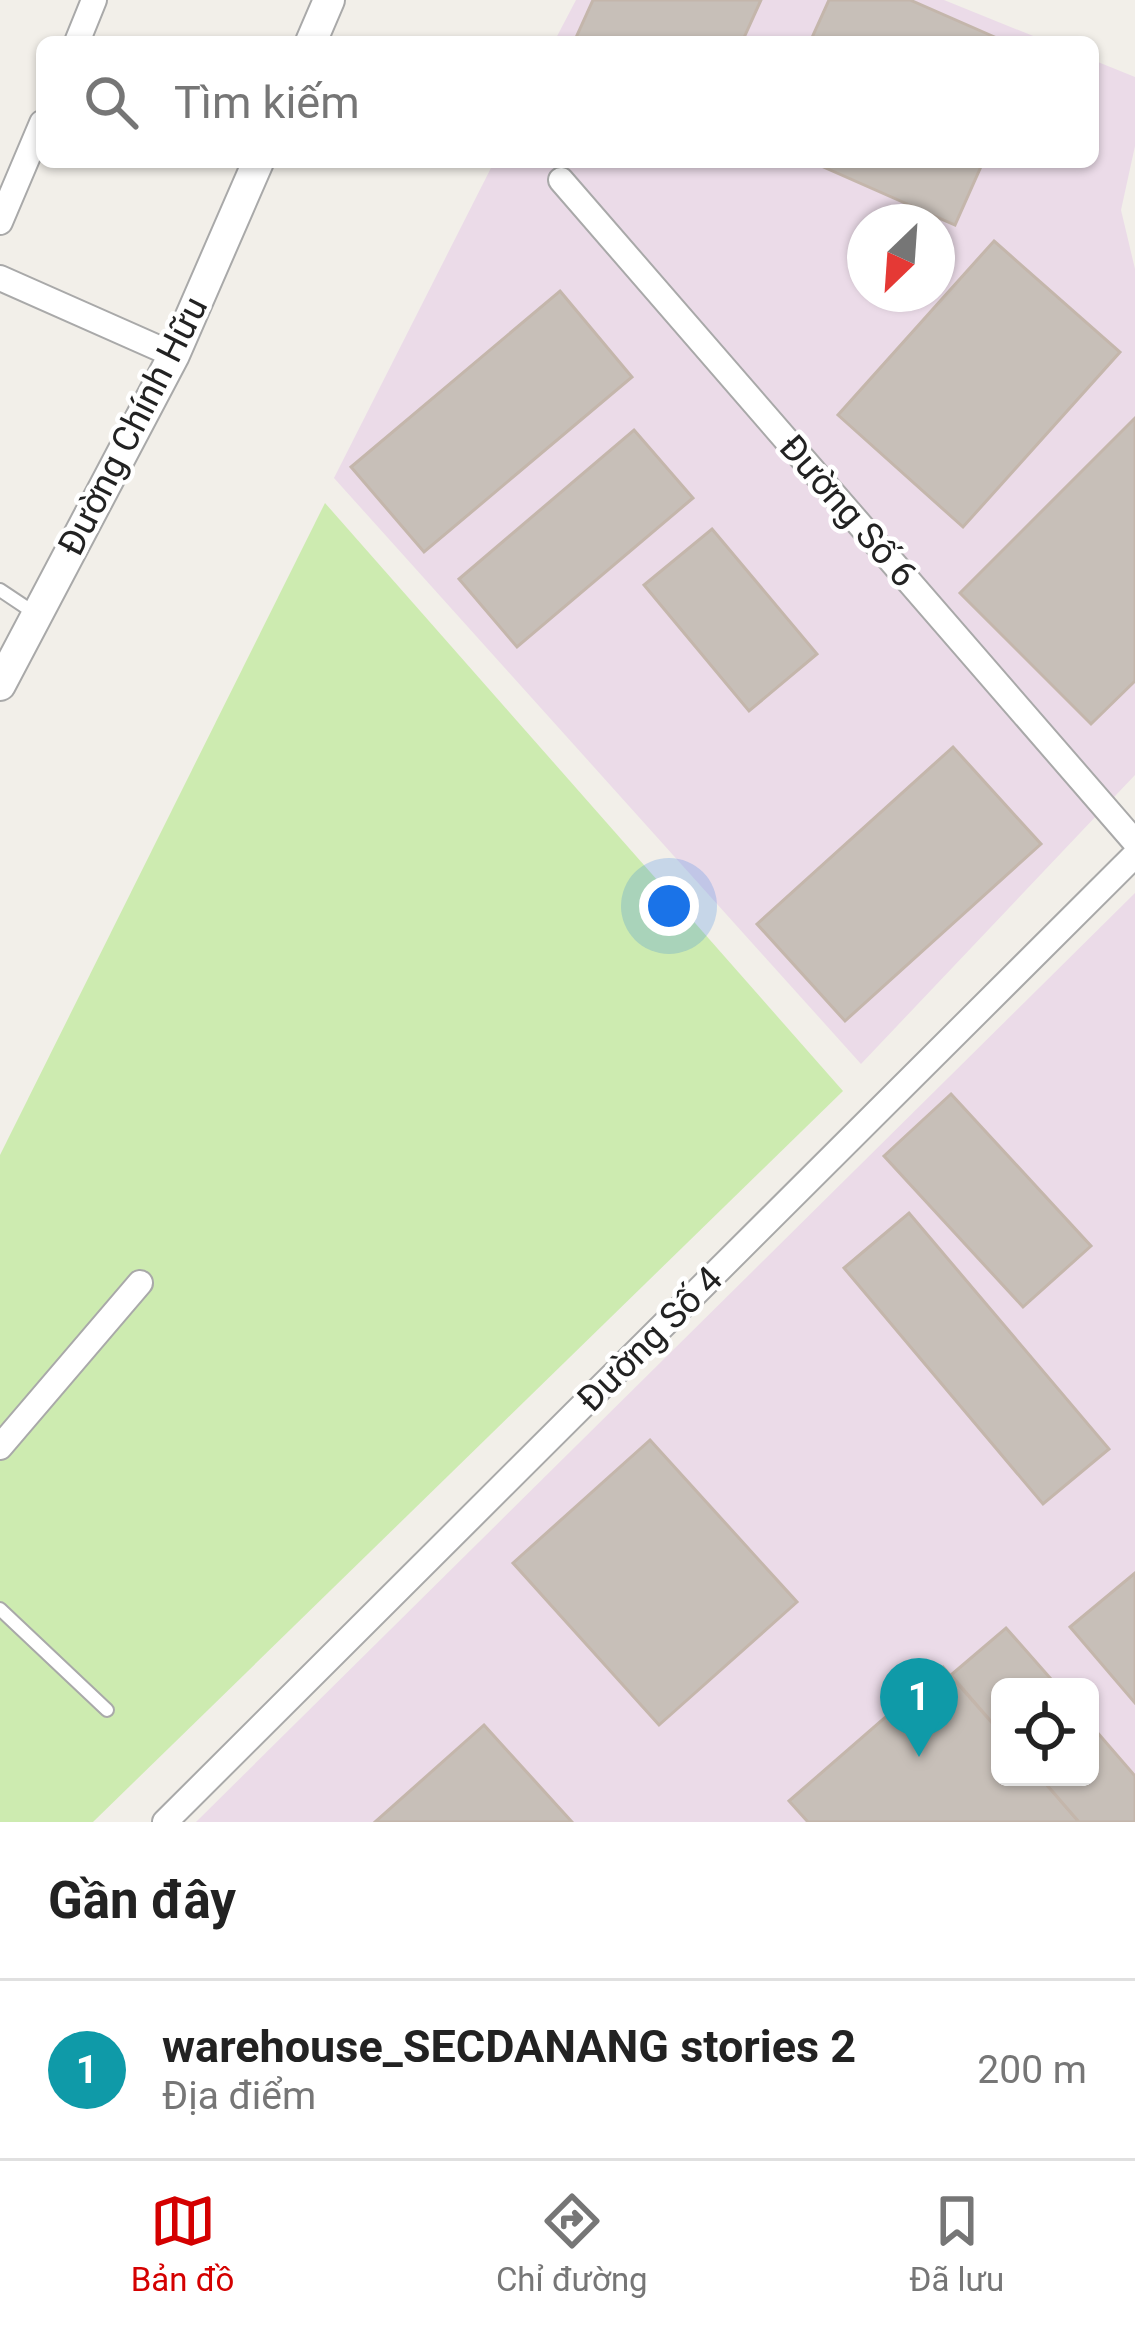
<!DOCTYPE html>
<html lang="vi">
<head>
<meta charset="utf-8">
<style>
	:root { --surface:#fff; --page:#f6f6f6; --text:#222; --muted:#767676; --line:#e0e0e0; --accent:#d40000 }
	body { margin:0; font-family:Roboto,sans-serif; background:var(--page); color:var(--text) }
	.controls { position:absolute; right:36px; bottom:36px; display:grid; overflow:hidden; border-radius:18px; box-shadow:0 3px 9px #0004 }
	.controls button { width:108px; height:108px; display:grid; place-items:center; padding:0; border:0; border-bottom:3px solid var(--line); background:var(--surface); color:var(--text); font:60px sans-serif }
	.compass { position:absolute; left:847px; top:204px; width:108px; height:108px; border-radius:50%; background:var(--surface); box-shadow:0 3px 9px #0004; rotate:205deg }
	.you { position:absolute; left:669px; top:906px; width:42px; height:42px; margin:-30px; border:9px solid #fff; border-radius:50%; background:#1a73e8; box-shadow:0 0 0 18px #1a73e833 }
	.badge { display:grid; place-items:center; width:78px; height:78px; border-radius:50%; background:var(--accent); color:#fff; font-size:39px; font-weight:700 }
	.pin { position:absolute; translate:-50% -99px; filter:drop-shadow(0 3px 6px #0008) }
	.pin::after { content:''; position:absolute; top:63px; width:42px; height:36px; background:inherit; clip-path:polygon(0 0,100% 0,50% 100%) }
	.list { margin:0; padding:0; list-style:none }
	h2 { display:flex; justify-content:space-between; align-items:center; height:156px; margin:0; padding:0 48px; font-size:51px }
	h2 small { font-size:39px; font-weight:400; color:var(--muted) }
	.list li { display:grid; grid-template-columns:78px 1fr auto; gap:36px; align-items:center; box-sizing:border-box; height:180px; padding:0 48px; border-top:3px solid var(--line) }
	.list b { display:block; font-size:45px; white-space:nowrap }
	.list p { margin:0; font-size:39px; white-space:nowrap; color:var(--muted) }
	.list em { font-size:39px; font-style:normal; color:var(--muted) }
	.icon { flex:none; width:66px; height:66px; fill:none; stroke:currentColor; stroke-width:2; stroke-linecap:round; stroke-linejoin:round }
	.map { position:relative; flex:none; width:1135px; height:1822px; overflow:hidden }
	.search { position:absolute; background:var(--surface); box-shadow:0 3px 9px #0004; left:36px; right:36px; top:36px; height:132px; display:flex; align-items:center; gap:30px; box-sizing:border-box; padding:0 42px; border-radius:18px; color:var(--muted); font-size:45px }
	.sheet { height:336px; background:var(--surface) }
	nav { display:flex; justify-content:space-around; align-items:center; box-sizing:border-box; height:168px; border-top:3px solid var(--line); background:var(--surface); font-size:33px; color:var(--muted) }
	nav a { display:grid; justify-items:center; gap:6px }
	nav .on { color:var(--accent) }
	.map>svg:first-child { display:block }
</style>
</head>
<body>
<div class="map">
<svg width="1135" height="1822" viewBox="0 0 1135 1822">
	<rect width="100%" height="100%" fill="#f2efe9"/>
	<g fill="#ebdbe8" fill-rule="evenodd">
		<path d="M 576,0 L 944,0 L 1048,42 L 554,42 Z"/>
		<path d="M 1093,60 L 1135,77 L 1135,146 L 1121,210 L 1135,269 L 1135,775 L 861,1064 L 334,478 L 494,162 L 1093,162 ZM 865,222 L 937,222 L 937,294 L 865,294 Z"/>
		<path d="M 1135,893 L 1135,1822 L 196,1822 ZM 1000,1687 L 1090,1687 L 1090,1777 L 1000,1777 Z"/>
	</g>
	<path fill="#cdebb0" d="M 325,503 L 843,1091 L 93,1822 L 0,1822 L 0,1155 Z"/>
	<g fill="#c7bfb8" stroke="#c4b6ab" stroke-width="3">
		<path d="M 593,0 L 761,0 L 742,42 L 574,42 Z"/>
		<path d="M 829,0 L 910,0 L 1006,42 L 810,42 Z"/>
		<path d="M 812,162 L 983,162 L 955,225 Z"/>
		<path d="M 994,241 L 1120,352 L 963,527 L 838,415 Z"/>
		<path d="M 560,291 L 632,377 L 424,552 L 351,467 Z"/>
		<path d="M 1135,418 L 1135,681 L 1091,724 L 960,593 Z"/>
		<path d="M 634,430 L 693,498 L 517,647 L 459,579 Z"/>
		<path d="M 712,529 L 817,654 L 749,711 L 644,585 Z"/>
		<path d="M 953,747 L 1041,844 L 845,1021 L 757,924 Z"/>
		<path d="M 951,1094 L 1091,1246 L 1023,1307 L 884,1156 Z"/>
		<path d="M 909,1213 L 1109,1449 L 1043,1504 L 844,1268 Z"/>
		<path d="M 650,1440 L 797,1602 L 659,1725 L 513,1563 Z"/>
		<path d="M 1135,1573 L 1135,1703 L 1070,1627 Z"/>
		<path d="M 1006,1628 L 1058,1687 L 1000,1687 L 1000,1732 L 951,1675 Z"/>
		<path d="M 943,1667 L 1000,1732 L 1000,1777 L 1040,1777 L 1079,1822 L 808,1822 L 789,1801 Z"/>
		<path d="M 1090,1724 L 1135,1776 L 1135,1822 L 1079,1822 L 1040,1777 L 1090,1777 Z"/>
		<path d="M 484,1725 L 572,1822 L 375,1822 Z"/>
	</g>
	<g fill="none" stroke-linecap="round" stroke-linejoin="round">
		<defs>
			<g id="service">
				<path d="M 0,590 L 36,614"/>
				<path d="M 0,1609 L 107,1710"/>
			</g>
			<g id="minor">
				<path d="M 77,42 L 94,0"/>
				<path d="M 561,180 L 1135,842"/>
				<path d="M 0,222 L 42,123"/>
				<path d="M 0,278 L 174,355"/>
				<path d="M 0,1447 L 140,1283"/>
				<path d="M 165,1822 L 1135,855"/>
			</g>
			<g id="tertiary">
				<path d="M 311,42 L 329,0"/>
				<path d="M 0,685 L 174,355 L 258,162"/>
			</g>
		</defs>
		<use href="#service" stroke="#a9a9a9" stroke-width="16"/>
		<use href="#minor" stroke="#a9a9a9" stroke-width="28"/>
		<use href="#tertiary" stroke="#a9a9a9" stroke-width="34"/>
		<use href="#service" stroke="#fff" stroke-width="12"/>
		<use href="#minor" stroke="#fff" stroke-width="24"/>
		<use href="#tertiary" stroke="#fff" stroke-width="30"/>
	</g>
	<g text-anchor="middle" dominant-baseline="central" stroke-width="9" stroke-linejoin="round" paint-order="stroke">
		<g font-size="36" fill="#222" stroke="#fff">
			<text transform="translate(133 426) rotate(-63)">Đường Chính Hữu</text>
			<text transform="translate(848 511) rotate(49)">Đường Số 6</text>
			<text transform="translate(650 1339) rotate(-45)">Đường Số 4</text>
		</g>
	</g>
</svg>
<div class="controls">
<button><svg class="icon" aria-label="locate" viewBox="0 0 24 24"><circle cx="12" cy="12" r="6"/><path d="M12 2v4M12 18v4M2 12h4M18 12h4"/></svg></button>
</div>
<svg class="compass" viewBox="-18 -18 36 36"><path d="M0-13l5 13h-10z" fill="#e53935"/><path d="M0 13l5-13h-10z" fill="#767676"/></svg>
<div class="you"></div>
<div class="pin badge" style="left:919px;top:1757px;background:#0f9aa8">1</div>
<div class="search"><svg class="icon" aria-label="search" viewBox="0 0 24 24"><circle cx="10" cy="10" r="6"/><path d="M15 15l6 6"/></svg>Tìm kiếm</div>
</div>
<section class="sheet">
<h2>Gần đây<small></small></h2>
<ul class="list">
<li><span class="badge" style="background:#0f9aa8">1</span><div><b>warehouse_SECDANANG stories 2</b><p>Địa điểm</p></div><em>200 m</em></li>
</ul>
</section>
<nav>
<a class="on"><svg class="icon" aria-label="map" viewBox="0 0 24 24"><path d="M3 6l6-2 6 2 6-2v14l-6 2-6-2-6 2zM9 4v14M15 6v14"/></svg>Bản đồ</a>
<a><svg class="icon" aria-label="directions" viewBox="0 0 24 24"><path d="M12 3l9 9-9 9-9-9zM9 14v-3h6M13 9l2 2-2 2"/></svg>Chỉ đường</a>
<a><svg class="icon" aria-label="saved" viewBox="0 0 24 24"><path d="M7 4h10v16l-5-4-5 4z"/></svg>Đã lưu</a>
</nav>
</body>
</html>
